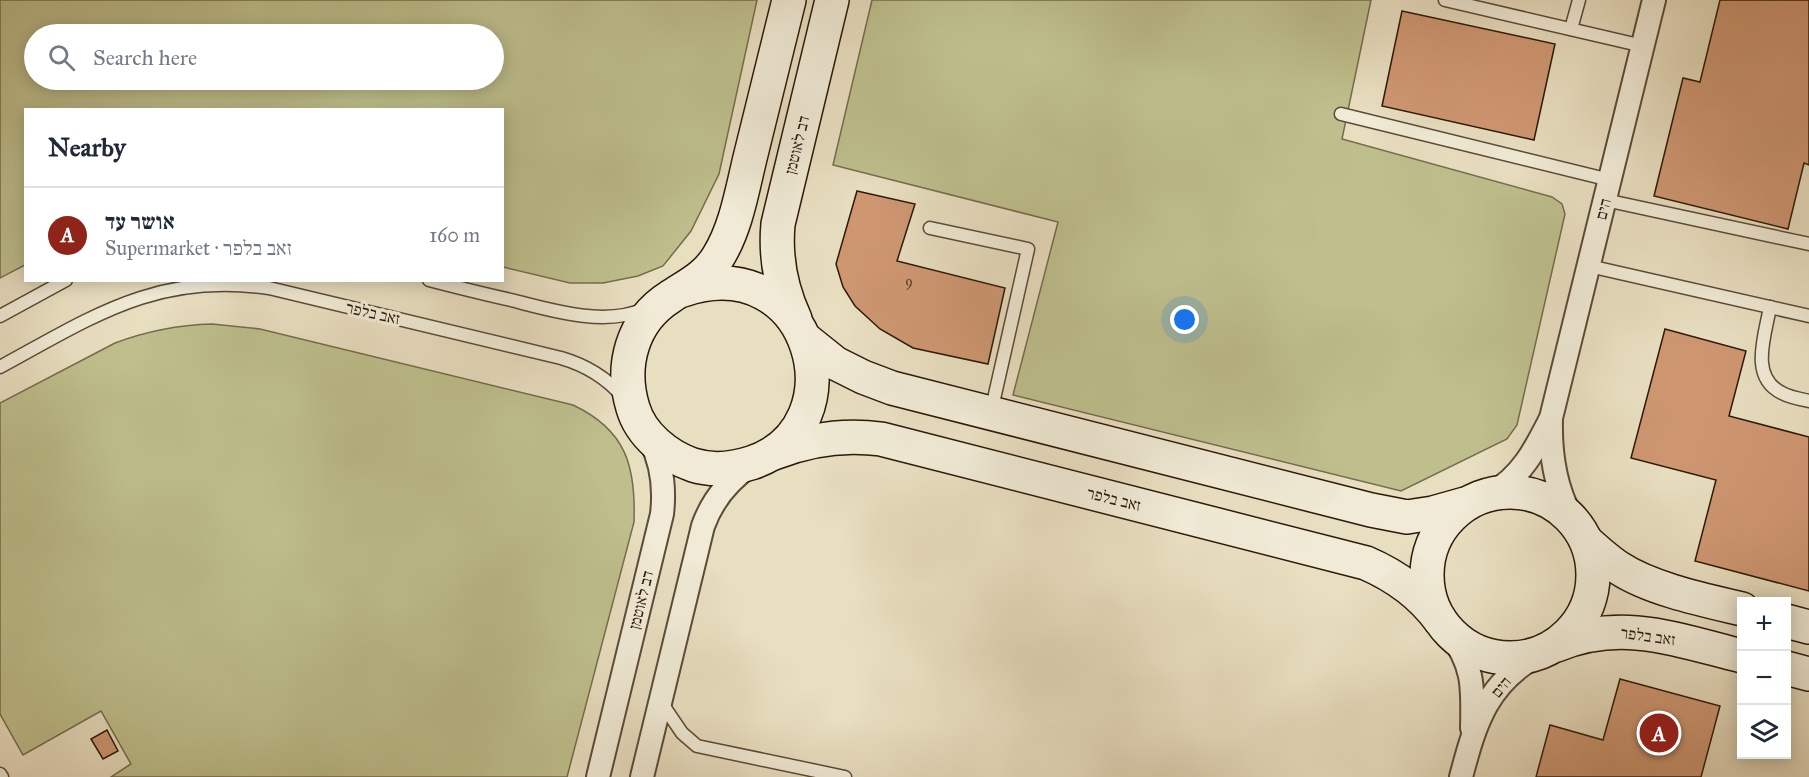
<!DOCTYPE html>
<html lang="en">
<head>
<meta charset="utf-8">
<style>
	:root { --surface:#fff; --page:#f2f2f3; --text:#1f2937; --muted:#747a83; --line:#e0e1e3; --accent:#8f2418 }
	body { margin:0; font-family:"IM FELL Great Primer","Frank Ruhl Libre",serif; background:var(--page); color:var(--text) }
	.controls { position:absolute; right:18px; bottom:18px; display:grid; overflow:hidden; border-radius:0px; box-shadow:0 3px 15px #0003 }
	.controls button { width:54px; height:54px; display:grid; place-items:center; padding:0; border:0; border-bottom:2px solid var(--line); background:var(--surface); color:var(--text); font:30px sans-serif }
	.you { position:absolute; left:1185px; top:320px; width:21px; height:21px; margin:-15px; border:4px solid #fff; border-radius:50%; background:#1a73e8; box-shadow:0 0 0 9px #1a73e833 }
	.badge { display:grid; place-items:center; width:39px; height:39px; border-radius:50%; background:var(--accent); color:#fff; font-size:20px; font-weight:700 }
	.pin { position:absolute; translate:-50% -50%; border:3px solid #fff; box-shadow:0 2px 6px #0006 }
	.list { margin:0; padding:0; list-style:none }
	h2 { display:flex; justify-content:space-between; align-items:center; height:78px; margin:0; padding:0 24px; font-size:26px }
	h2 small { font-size:20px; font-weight:400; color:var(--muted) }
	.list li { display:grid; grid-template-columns:39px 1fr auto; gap:18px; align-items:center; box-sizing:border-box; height:96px; padding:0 24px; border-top:2px solid var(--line) }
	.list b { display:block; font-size:22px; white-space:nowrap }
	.list p { margin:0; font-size:20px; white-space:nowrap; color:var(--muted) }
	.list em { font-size:20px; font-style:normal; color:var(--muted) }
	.icon { flex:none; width:33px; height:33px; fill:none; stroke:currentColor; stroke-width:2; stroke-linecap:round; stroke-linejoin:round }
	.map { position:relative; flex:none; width:1809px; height:777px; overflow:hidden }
	.search { position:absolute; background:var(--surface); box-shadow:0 3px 15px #0003; left:24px; top:24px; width:480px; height:66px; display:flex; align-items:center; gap:15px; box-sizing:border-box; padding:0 21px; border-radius:33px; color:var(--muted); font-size:22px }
	.panel { position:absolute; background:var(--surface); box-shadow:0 3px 15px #0003; left:24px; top:108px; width:480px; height:174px; border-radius:0px }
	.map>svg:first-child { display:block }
</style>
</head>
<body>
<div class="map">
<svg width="1809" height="777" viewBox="0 0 1809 777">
	<rect width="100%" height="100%" fill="#e8dec0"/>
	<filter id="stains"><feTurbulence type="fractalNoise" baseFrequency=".00333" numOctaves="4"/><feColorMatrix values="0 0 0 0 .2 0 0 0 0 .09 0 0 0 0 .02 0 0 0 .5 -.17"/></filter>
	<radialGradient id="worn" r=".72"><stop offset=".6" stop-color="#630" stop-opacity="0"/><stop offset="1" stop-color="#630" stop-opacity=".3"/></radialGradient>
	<g fill="#bebf8d" stroke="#756c4b" stroke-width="1.5" fill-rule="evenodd">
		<path d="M 0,0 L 757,0 L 719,174 L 691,231 L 663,266 L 638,276 L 603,283 L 570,283 L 503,267 L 502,110 L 26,110 L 25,265 L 0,278 ZM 34,34 L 494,34 L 494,80 L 34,80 Z"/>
		<path d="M 872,0 L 1371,0 L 1342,139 L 1552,197 L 1562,204 L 1565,214 L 1517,425 L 1507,439 L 1401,491 L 1013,395 L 1058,222 L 833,165 Z"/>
		<path d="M 212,324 L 260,329 L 573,405 C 626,430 636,466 634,522 L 567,777 L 111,777 L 131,764 L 101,711 L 23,755 L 0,714 L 0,403 L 115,343 C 147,331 178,325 212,324 Z"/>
	</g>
	<g fill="#ce9772" stroke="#2c1a09" stroke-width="1.5">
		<path d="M 1720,0 L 1809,0 L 1809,165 L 1804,163 L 1788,229 L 1654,196 L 1683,78 L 1700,82 Z"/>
		<path d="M 1402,11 L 1555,44 L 1534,140 L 1382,106 Z"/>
		<path d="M 857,191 L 915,204 L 897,261 L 1005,288 L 988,364 L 913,348 L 880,329 L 855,306 L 843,287 L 836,264 Z"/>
		<path d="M 1665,329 L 1746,351 L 1729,416 L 1809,437 L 1809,591 L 1695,561 L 1716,480 L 1631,458 Z"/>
		<path d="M 1620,679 L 1720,706 L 1701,777 L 1536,777 L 1550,725 L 1603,740 Z"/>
		<path d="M 107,730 L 118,751 L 103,759 L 91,739 Z"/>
	</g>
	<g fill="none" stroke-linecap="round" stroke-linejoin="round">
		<defs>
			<g id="lane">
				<path d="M 1445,0 L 1643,46"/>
				<path d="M 1571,29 L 1579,0"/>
				<path d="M 1341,114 L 1610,180"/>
				<path d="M 1605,200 L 1809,244"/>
				<path d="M 930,228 L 1028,249 L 991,412"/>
				<path d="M 1589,266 L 1809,316"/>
				<path d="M 429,280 C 456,287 484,294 511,300 C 550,310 605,327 644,309"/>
				<path d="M 1770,307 C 1765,336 1749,377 1782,393 C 1789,397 1800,399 1809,401"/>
				<path d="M 0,316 L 66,280"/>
				<path d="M 0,367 C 94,316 157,272 269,288 L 561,358 C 585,365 606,377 623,397"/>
				<path d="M 661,702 L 682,733 L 697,746 L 845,777"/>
				<path d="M 0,774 L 2,777"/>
			</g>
			<g id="street">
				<path d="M 1551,419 C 1550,455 1555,489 1573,520"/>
				<path d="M 1490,494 C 1521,478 1536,448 1551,418 L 1654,0"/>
				<path d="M 1448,631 C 1474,665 1473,686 1472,728"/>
				<path d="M 598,777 L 662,514 C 665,488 662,463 650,440"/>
				<path d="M 642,777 L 703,526 C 712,501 729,480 751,465"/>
				<path d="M 1461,777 C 1476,720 1488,681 1543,652"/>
			</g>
			<g id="secondary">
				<path d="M 683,290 C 813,246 861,427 751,463 C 732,469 712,471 693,465 C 667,456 641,435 633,408 C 620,366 632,321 670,297 C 688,285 706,277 718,257 C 736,228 742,191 750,158 C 763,106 776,53 789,0"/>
				<path d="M 795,319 C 781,289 775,257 778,224 L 832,0"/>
				<path d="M 805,339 L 835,363 L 863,377 L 892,388 L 1371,510 L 1407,517 L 1433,513 L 1465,504"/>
				<path d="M 774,453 C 809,439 844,434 881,439 L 1366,563 C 1396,576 1421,594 1440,620"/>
				<circle cx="1510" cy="575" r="83"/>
				<path d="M 1587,542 C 1597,551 1608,561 1619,568 C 1651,589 1704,600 1742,609"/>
				<path d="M 1786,621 L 1809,627"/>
				<path d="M 1557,645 C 1622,618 1677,640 1742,656"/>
				<path d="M 1786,668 L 1809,674"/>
			</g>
		</defs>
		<use href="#lane" stroke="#5b4b37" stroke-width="15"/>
		<use href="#street" stroke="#5b4b37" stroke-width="26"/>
		<use href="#secondary" stroke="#2c1a09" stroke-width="36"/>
		<use href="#lane" stroke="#f0ead6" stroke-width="12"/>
		<use href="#street" stroke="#f0ead6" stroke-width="22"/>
		<use href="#secondary" stroke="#f0ead6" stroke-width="33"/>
	</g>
	<g text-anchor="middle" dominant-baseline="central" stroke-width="6" stroke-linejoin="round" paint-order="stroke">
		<g font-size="14" fill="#543923">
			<text x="909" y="281">9</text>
		</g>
		<g font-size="16" fill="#2c1a09" stroke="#f0ead6">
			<text transform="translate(797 145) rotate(-76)">דב לאוטמן</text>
			<text transform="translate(1603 209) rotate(-76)">הים</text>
			<text transform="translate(373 313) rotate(13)">זאב בלפר</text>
			<text transform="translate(1114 499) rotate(14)">זאב בלפר</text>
			<text transform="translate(641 600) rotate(-76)">דב לאוטמן</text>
			<text transform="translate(1648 636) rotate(8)">זאב בלפר</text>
			<text transform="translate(1501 687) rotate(-51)">הים</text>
		</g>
	</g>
	<rect width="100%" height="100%" filter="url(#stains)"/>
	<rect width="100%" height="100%" fill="url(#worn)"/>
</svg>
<div class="controls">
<button>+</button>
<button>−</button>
<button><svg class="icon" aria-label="layers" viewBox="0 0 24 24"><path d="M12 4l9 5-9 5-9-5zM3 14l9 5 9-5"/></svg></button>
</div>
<div class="you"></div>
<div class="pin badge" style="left:1659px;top:733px">A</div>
<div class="search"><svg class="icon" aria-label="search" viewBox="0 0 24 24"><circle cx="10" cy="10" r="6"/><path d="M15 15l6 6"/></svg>Search here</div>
<section class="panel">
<h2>Nearby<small></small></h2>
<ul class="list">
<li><span class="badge">A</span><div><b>אושר עד</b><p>Supermarket · זאב בלפר</p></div><em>160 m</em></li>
</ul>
</section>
</div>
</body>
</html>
